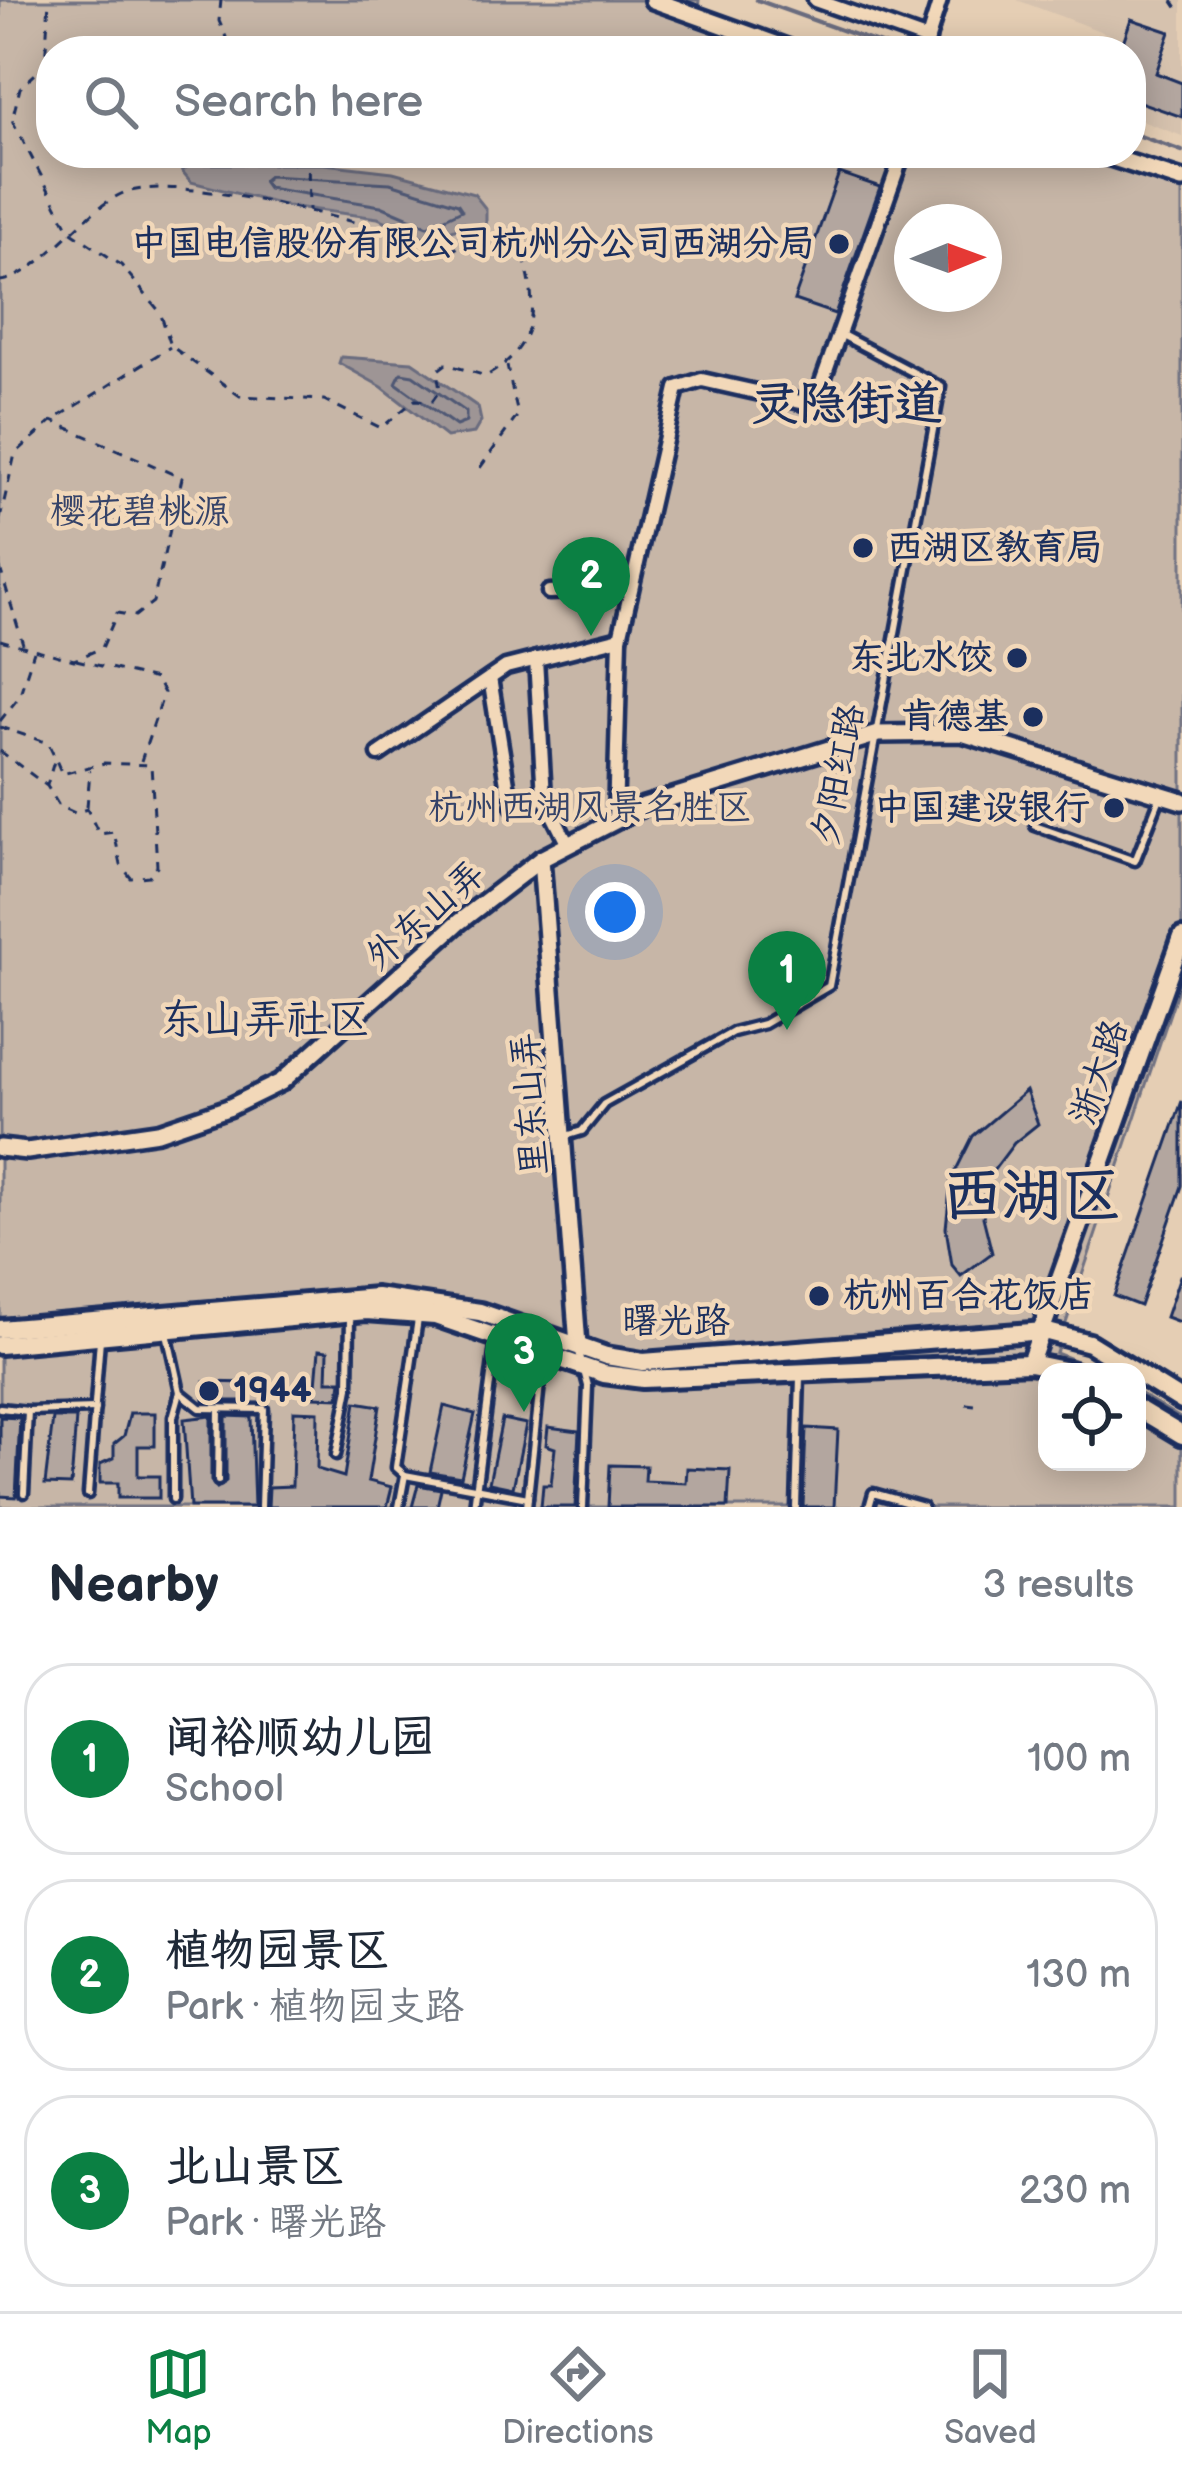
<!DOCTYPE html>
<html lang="en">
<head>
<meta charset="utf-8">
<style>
	:root { --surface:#fff; --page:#f6f6f7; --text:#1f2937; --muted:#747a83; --line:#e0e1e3; --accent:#0b8043 }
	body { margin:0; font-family:"Balsamiq Sans","LXGW WenKai TC",sans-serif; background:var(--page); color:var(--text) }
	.controls { position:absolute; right:36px; bottom:36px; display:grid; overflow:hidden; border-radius:24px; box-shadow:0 6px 30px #0003 }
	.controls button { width:108px; height:108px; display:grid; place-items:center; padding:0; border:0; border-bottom:3px solid var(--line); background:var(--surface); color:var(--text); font:60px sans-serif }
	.compass { position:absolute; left:894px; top:204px; width:108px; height:108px; border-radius:50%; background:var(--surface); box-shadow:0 6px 30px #0003; rotate:89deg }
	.you { position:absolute; left:615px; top:912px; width:42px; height:42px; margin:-30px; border:9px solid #fff; border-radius:50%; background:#1a73e8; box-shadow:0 0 0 18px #1a73e833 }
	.badge { display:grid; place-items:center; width:78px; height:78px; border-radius:50%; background:var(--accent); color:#fff; font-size:39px; font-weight:700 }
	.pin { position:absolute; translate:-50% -99px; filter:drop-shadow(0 3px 6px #0008) }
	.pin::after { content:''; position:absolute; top:63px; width:42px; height:36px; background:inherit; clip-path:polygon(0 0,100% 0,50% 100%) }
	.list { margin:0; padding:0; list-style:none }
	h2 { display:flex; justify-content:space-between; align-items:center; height:156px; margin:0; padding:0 48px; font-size:51px }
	h2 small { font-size:39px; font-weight:400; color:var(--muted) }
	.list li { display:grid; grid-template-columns:78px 1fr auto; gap:36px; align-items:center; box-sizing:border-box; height:192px; margin:0 24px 24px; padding:0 24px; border:3px solid var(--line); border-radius:48px }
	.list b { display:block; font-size:45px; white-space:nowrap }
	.list p { margin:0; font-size:39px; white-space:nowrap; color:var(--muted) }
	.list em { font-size:39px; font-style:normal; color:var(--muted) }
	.icon { flex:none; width:66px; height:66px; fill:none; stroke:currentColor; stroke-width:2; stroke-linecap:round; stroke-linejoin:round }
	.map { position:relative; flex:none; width:1182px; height:1507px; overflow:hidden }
	.search { position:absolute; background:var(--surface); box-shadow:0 6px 30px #0003; left:36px; right:36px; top:36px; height:132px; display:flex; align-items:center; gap:30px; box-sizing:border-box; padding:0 42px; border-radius:48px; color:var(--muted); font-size:45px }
	.sheet { height:804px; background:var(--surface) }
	nav { display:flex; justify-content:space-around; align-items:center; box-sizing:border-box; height:168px; border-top:3px solid var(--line); background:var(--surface); font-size:33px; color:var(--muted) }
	nav a { display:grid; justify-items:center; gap:6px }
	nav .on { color:var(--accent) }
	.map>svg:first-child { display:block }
</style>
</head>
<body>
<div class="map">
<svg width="1182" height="1507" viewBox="0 0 1182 1507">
	<rect width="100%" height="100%" fill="#e5ceb4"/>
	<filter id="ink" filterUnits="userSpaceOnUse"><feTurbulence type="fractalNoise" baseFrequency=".00833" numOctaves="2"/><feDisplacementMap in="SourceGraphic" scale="24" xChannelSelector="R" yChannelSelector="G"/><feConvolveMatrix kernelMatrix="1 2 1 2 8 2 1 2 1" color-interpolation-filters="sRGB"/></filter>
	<g filter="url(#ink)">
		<path fill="#d6c2ae" d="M 1017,0 L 1182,0 L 1182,136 L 1131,117 L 1131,51 L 1103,51 L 1108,34 Z"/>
		<path fill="#c7b6a7" stroke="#717282" stroke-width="3" fill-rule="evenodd" d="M 0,0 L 699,0 L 698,9 L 811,51 L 51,51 L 51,153 L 1086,153 L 1182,189 L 1182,977 L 1056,1353 L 1103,1372 L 1047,1372 L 1047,1462 L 1137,1462 L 1137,1392 L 1182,1419 L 1182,1507 L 0,1507 ZM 912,222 L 984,222 L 984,294 L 912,294 Z"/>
		<g fill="#9e9595" stroke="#6a6c7f" stroke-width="3">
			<path d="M 191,164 L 324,164 L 393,172 L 474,194 L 486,209 L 486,226 L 468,224 L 428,239 L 378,218 L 287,206 L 191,182 L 182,171 Z"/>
			<path d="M 341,357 L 412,362 L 478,407 L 481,421 L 474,433 L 446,437 L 382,387 L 339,363 Z"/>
		</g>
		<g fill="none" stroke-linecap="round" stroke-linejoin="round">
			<g stroke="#4f5874" stroke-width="3">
				<path d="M 269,176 L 390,183 L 458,204 L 462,210 L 428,226 L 381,206 L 268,188 L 263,181 Z"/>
				<path d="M 401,373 L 413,375 L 466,412 L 466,422 L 456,426 L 396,383 Z"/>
			</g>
			<g stroke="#6a6c7f" stroke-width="4.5">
				<path d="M 757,0 L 900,51"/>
				<path d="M 1131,133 L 1182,151"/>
			</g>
		</g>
		<g fill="#b3a69f" stroke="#1b2f5e" stroke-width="3">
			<path d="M 1131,19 L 1170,32 L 1156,73 L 1182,83 L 1182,117 L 1131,99 L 1131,51 L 1120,51 Z"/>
			<path d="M 839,173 L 880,187 L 835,314 L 794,300 Z"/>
			<path d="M 1026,1091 L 1038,1124 L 1014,1143 L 990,1175 L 983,1217 L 992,1253 L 961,1276 L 952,1265 L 946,1228 L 951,1180 L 973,1136 Z"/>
			<path d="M 1182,1101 L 1182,1186 L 1140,1306 L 1114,1296 Z"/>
			<path d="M 1180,1276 L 1182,1276 L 1182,1323 L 1166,1317 Z"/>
			<path d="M 319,1350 L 328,1351 L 327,1381 L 341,1381 L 339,1398 L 315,1397 Z"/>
			<path d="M 204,1382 L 251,1383 L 248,1401 L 204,1401 Z"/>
			<path d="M 356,1402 L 380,1406 L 368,1481 L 392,1487 L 387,1507 L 268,1507 L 269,1487 L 292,1486 L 294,1411 L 318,1412 L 317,1469 L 344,1477 Z"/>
			<path d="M 444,1406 L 475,1414 L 461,1477 L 430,1472 Z"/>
			<path d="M 130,1413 L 155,1413 L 155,1446 L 138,1446 L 138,1476 L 159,1476 L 159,1498 L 118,1498 L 118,1483 L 100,1483 L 100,1464 L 114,1458 L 114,1444 L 124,1436 Z"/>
			<path d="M 211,1416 L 211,1481 L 217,1488 L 226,1481 L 226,1416 L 251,1417 L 254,1507 L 190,1507 L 184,1419 Z"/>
			<path d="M 0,1417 L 20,1418 L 16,1497 L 0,1496 Z"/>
			<path d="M 53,1418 L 76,1418 L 71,1485 L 45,1484 Z"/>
			<path d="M 502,1419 L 526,1424 L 513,1488 L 489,1483 Z"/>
			<path d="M 548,1427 L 579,1431 L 575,1507 L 541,1507 L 543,1485 L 551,1485 L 555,1448 L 546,1445 Z"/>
			<path d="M 806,1428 L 838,1430 L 834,1507 L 803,1507 Z"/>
			<path d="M 610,1465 L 646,1466 L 645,1481 L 686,1483 L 687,1468 L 730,1470 L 728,1507 L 608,1507 Z"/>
			<path d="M 418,1485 L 441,1489 L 437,1507 L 412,1507 Z"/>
		</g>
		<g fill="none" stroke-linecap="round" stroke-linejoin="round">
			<defs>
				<g id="service">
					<path d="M 1035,826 L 1135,861 L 1160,798"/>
					<path d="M 566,1136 L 582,1131 L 604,1104 L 733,1032 L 764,1024 L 829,986 L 941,387 L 840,334"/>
					<path d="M 167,1333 L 180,1392 L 173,1417 L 173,1499"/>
					<path d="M 578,1348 L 588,1386 L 583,1507"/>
					<path d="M 180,1392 L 200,1408 L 264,1409 L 261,1507"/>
					<path d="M 0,1408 L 28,1411"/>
					<path d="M 336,1455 L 349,1388 L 350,1316"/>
					<path d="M 405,1475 L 528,1498"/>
					<path d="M 218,1481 L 219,1409"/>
					<path d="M 24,1493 L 28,1411 L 95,1409"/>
					<path d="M 88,1494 L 100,1339"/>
					<path d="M 399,1507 L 405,1475 L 396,1467 L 418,1319"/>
					<path d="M 474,1507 L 496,1337"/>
					<path d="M 527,1507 L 543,1355"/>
					<path d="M 796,1507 L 800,1377"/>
					<path d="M 869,1507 L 873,1493 L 923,1507"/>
				</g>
				<g id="minor">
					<path d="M 815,0 L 928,40"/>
					<path d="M 924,51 L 940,0"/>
					<path d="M 549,592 L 630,589"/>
					<path d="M 536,659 L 544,797 L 568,845"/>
					<path d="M 490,678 L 508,790"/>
					<path d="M 379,754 L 506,667 L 620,638"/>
					<path d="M 513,806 L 544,797"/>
					<path d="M 615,821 L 620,638 L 677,388 L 702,380 L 814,405 L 903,153"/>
				</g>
				<g id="tertiary">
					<path d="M 653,0 L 795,51"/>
					<path d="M 1098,153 L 1182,180"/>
					<path d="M 541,859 L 578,1345"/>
					<path d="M 0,1148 L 27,1151 L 158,1132 L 228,1108 L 281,1082 L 459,922 L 541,859 L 644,806 L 878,734 L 962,733 L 1182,801"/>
				</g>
				<g id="secondary">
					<path d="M 0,1329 L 376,1297 L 480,1312 L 606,1356 L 643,1362 L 1044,1331 L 1089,1343 L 1136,1372"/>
					<path d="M 0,1345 L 366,1311 L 435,1316 L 604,1374 L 643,1379 L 1030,1363 L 1073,1372"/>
					<path d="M 1030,1363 L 1182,937"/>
					<path d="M 1137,1373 L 1182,1401"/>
					<path d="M 1137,1408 L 1182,1435"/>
				</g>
			</defs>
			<use href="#service" stroke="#1b2f5e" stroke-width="15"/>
			<use href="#minor" stroke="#1b2f5e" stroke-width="21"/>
			<use href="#tertiary" stroke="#1b2f5e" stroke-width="24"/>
			<use href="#secondary" stroke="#1b2f5e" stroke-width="26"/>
			<g stroke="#1b2f5e" stroke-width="3" stroke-dasharray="9 9" stroke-linecap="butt">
				<path d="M 221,0 L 219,21 L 232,51"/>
				<path d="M 1172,0 L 1182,15"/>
				<path d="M 308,153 L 309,211"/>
				<path d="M 0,281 C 38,277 82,213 119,195 C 176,167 387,232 455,249 L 482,233 L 519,243 C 538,298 542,345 486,376 L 446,364 L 437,371 L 440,390 L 432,401 L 415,400 L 381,428 L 324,400 L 240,396 L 171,346 L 160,312 L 121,265 L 70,231 L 12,120 L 20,88 L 45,65 L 49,0"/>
				<path d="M 480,468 L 518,415 L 507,366"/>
				<path d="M 0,519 L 15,454 L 52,421 L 170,347"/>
				<path d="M 0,568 L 23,644"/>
				<path d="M 0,640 L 74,660 L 102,648 L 117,613 L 135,616 L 153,602 L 182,478 L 52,421"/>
				<path d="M 76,660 L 156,679 L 164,693 L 141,761"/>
				<path d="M 0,721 L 19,697 L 34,651"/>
				<path d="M 0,727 L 48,743 L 55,758 L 47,785"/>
				<path d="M 0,751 L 47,786 L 59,806 L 75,813 L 87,809 L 99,834 L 114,832 L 121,865 L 131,878 L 149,876 L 157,866 L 151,765 L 104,763 L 62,774 L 55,758"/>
				<path d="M 87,807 L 90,770"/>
				<path d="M 966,1404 L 976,1405"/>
			</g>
			<use href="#service" stroke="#f2d8b9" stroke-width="6"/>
			<use href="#minor" stroke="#f2d8b9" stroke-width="12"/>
			<use href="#tertiary" stroke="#f2d8b9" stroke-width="15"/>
			<use href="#secondary" stroke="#f2d8b9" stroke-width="16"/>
		</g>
	</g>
	<g fill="#1b2f5e" stroke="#f2d8b9" stroke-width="4.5">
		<circle cx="839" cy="244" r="12"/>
		<circle cx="863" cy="548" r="12"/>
		<circle cx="1017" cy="658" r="12"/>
		<circle cx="1033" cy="717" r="12"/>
		<circle cx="1114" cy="808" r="12"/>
		<circle cx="819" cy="1296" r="12"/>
		<circle cx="209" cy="1391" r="12"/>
	</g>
	<g text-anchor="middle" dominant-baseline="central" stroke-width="9" stroke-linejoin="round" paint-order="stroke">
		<g font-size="36" font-weight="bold" fill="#1b2f5e" stroke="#f2d8b9" text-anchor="end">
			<text x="815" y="244">中国电信股份有限公司杭州分公司西湖分局</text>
			<text x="887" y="548" text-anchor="start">西湖区教育局</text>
			<text x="993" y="658">东北水饺</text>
			<text x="1009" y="717">肯德基</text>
			<text x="1090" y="808">中国建设银行</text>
			<text x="843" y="1296" text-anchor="start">杭州百合花饭店</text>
			<text x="233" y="1391" text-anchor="start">1944</text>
		</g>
		<g font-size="36" fill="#354369" stroke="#f2d8b9">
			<text x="140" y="512">樱花碧桃源</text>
			<text x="590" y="808">杭州西湖风景名胜区</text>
		</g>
		<g font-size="36" fill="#1b2f5e" stroke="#f2d8b9">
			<text transform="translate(839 775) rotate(-79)">夕阳红路</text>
			<text transform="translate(426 916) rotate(-41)">外东山弄</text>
			<text transform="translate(1100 1072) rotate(-71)">浙大路</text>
			<text transform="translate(531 1104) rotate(-94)">里东山弄</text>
			<text x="676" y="1322">曙光路</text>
		</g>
		<g font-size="42" fill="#1b2f5e" stroke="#f2d8b9">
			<text x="265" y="1020">东山弄社区</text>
		</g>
		<g font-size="48" font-weight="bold" fill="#1b2f5e" stroke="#f2d8b9">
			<text x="846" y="404">灵隐街道</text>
		</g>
		<g font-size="60" font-weight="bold" fill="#1b2f5e" stroke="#f2d8b9">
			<text x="1032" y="1197">西湖区</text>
		</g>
	</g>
</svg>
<div class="controls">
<button><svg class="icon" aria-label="locate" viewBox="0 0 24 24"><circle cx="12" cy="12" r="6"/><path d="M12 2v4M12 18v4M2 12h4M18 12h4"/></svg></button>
</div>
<svg class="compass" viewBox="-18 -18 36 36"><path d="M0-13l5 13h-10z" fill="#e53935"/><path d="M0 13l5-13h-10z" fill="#747a83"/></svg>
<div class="you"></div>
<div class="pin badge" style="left:787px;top:1030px">1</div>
<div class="pin badge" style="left:591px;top:636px">2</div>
<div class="pin badge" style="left:524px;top:1412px">3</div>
<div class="search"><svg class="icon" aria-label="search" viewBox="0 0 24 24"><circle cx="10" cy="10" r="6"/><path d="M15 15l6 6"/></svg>Search here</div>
</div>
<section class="sheet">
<h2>Nearby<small>3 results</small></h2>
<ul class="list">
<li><span class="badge">1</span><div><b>闻裕顺幼儿园</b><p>School</p></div><em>100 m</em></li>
<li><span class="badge">2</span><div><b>植物园景区</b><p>Park · 植物园支路</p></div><em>130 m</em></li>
<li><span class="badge">3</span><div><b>北山景区</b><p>Park · 曙光路</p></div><em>230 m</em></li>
</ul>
</section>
<nav>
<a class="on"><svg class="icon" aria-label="map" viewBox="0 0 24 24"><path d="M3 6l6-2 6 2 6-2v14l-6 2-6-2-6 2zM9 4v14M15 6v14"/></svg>Map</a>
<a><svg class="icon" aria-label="directions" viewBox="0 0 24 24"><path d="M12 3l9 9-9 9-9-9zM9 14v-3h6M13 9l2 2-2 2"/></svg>Directions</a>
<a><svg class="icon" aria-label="saved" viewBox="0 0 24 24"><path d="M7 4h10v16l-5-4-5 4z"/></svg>Saved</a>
</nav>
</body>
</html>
